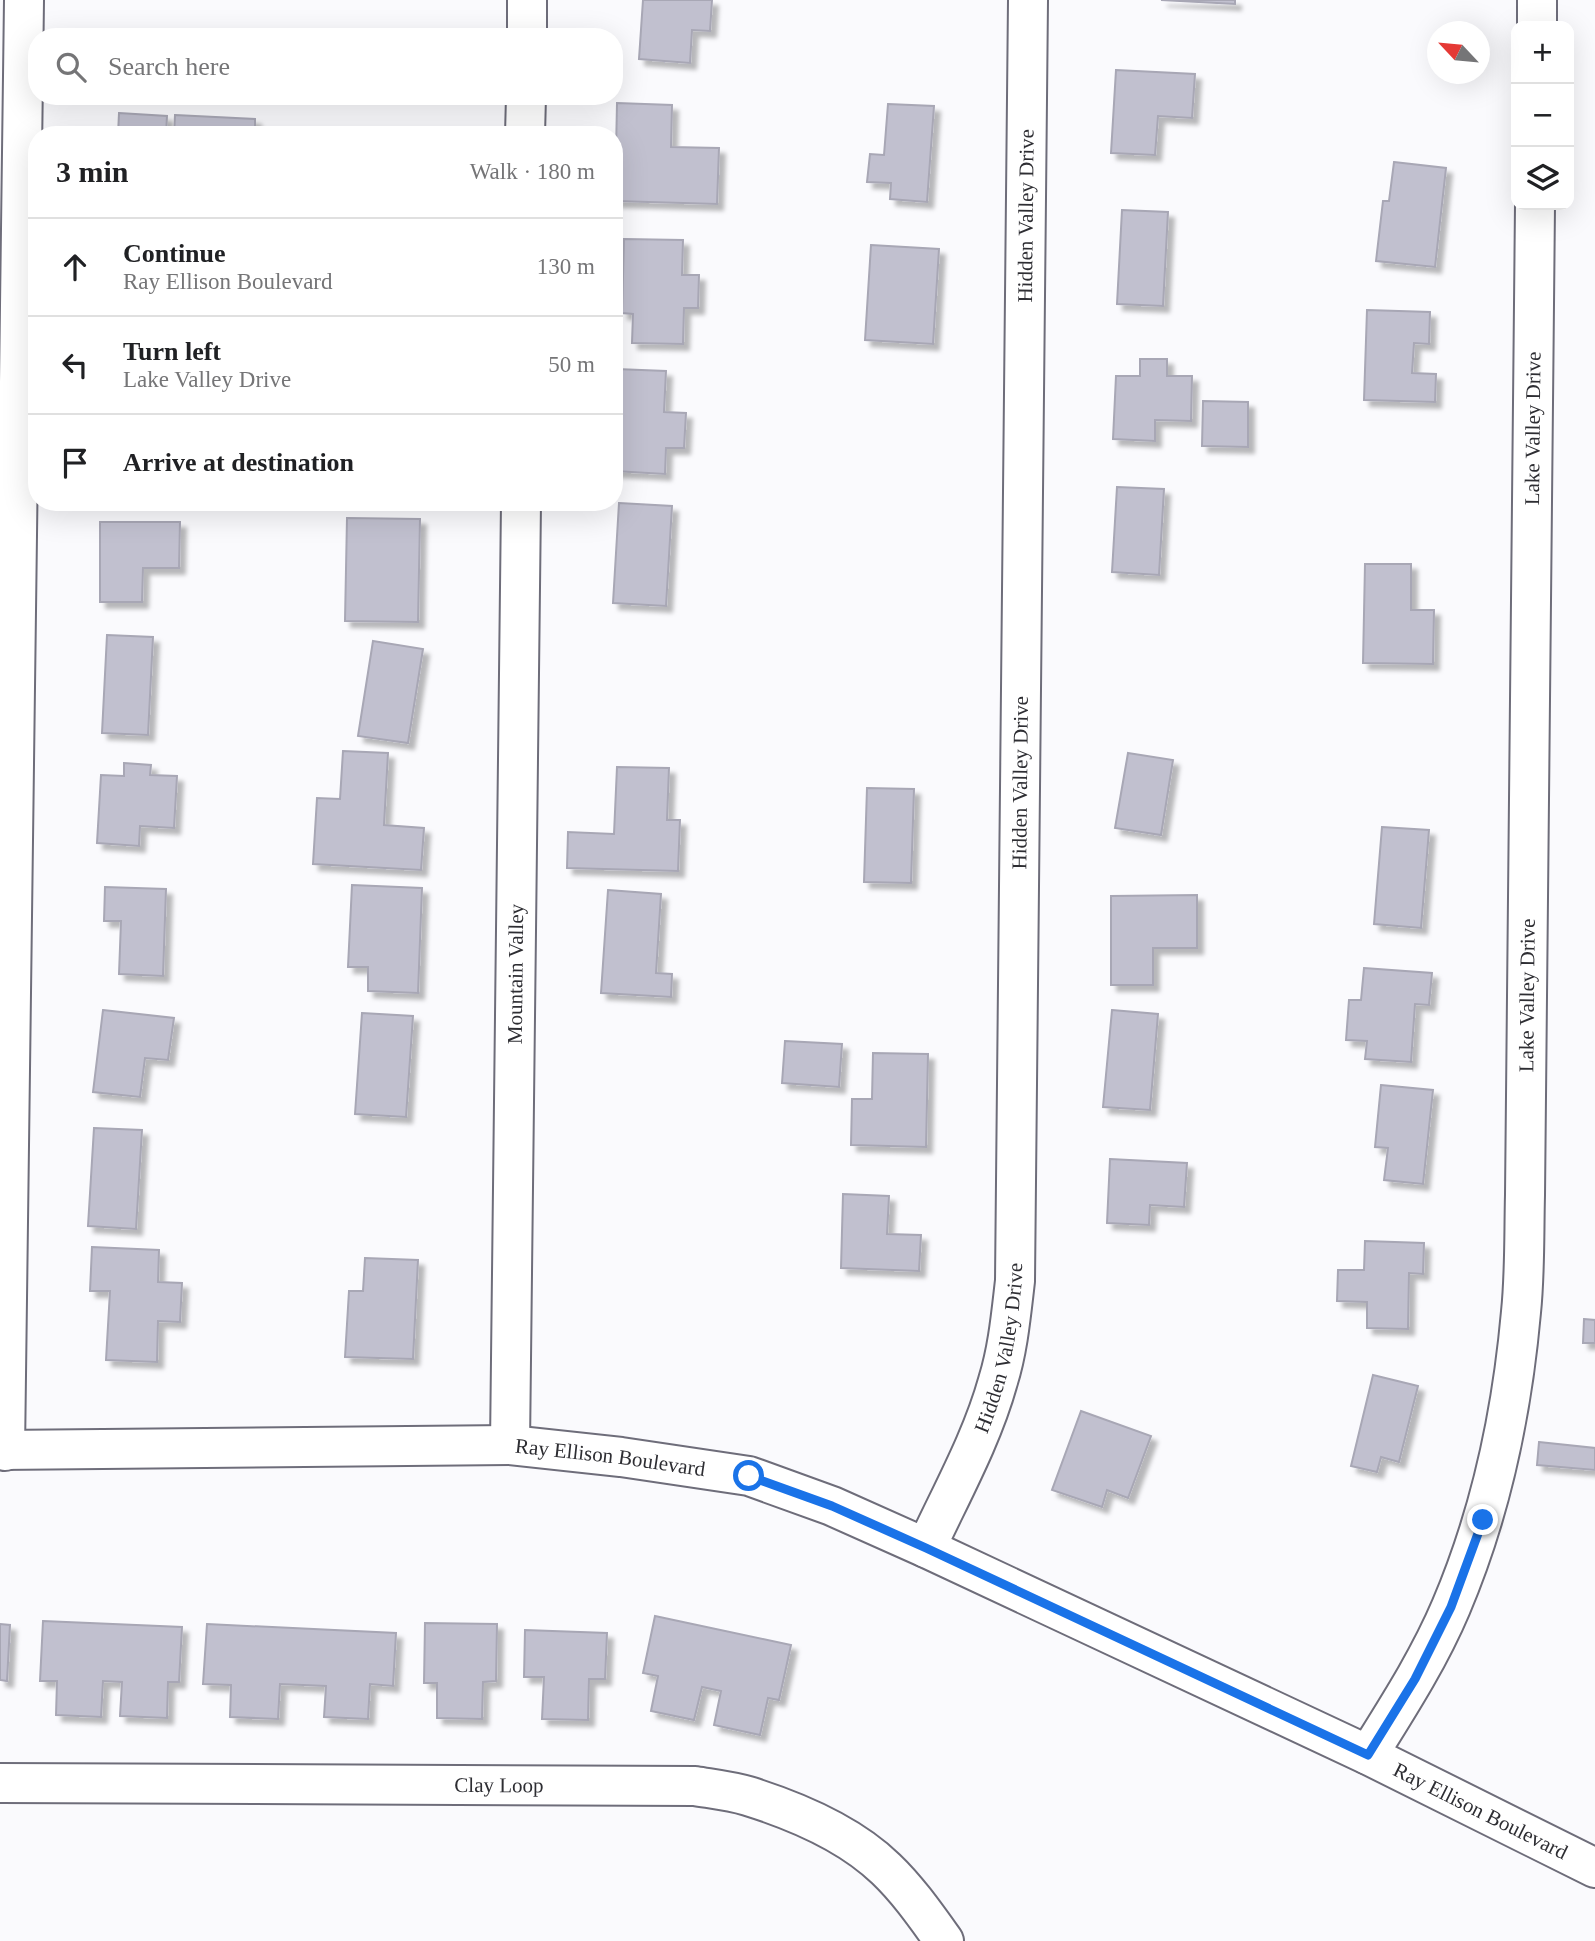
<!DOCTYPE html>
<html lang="en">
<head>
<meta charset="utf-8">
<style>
	:root { --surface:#fff; --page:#f6f6f6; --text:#202124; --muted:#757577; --line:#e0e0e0 }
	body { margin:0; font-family:Georgia,serif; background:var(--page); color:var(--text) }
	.controls { position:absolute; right:21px; top:21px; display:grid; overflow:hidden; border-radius:14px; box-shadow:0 7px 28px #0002 }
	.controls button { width:63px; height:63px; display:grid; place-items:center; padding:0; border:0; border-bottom:2px solid var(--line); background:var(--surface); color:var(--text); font:35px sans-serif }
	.compass { position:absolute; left:1427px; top:21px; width:63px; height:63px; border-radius:50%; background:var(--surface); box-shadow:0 7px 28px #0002; rotate:296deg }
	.stop { position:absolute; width:21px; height:21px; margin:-16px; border:5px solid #1a73e8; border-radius:50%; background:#fff }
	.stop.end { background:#1a73e8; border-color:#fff; box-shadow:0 2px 7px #0008 }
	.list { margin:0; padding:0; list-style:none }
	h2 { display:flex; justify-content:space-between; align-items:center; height:91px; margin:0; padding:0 28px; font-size:30px }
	h2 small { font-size:23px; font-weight:400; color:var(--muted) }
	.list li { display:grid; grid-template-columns:46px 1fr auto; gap:21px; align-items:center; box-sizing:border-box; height:98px; padding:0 28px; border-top:2px solid var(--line) }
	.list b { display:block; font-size:26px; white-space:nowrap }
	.list p { margin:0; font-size:23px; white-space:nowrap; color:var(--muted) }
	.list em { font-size:23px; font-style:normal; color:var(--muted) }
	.icon { flex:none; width:38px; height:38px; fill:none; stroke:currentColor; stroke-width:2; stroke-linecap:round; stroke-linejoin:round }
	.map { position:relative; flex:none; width:1595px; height:1941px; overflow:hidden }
	.search { position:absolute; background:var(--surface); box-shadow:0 7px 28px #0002; left:28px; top:28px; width:595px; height:77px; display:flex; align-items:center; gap:18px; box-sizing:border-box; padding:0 24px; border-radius:28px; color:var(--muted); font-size:26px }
	.panel { position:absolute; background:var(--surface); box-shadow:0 7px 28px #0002; left:28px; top:126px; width:595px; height:385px; border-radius:28px }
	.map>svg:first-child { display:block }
</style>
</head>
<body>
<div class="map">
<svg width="1595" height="1941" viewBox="0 0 1595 1941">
	<defs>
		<filter id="shadow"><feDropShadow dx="6" dy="6" stdDeviation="2" flood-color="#0004"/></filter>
	</defs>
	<rect width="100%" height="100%" fill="#fafafd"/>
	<g fill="#c1c0cf" stroke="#a8a7b5" stroke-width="2" filter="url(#shadow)">
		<path d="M 643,0 L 712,0 L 710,31 L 692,30 L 690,63 L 639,59 Z"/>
		<path d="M 1161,0 L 1235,0 L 1235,4 Z"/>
		<path d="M 1116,70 L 1195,74 L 1192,118 L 1158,116 L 1155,155 L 1111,153 Z"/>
		<path d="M 617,103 L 672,105 L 671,147 L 719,148 L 717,204 L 615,201 Z"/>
		<path d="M 888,104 L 934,106 L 927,202 L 890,199 L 891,183 L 867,182 L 870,154 L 884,155 Z"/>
		<path d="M 119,113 L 167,116 L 166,135 L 118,135 Z"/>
		<path d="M 175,115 L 255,119 L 255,135 L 174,135 Z"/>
		<path d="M 1394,162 L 1446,168 L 1435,267 L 1376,261 L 1383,201 L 1389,201 Z"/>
		<path d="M 1122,210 L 1168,212 L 1163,306 L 1117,304 Z"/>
		<path d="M 624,239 L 683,240 L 682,275 L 699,275 L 698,308 L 684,308 L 683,344 L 632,343 L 633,314 L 622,313 Z"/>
		<path d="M 871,245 L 939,249 L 933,344 L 865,340 Z"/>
		<path d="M 1367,310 L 1430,312 L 1429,344 L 1414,343 L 1412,373 L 1436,374 L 1435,402 L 1364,400 Z"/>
		<path d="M 1140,359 L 1167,359 L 1167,376 L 1192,376 L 1191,421 L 1155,420 L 1155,441 L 1113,439 L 1116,376 L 1140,376 Z"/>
		<path d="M 616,369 L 666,371 L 664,412 L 686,413 L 684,448 L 666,448 L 665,474 L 614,471 Z"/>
		<path d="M 1203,401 L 1248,402 L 1248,447 L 1202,446 Z"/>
		<path d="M 1117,487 L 1164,489 L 1159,575 L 1112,572 Z"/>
		<path d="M 619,503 L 672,506 L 666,606 L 613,603 Z"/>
		<path d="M 347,518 L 420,519 L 418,622 L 345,621 Z"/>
		<path d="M 100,522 L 180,522 L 179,568 L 143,568 L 142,602 L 100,602 Z"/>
		<path d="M 1365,564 L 1411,564 L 1411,610 L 1434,610 L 1433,664 L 1363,663 Z"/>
		<path d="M 107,635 L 153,637 L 148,735 L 102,733 Z"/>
		<path d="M 373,641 L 423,649 L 408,743 L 358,736 Z"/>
		<path d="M 343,751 L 388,753 L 384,825 L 424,828 L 421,870 L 313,864 L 317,798 L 340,799 Z"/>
		<path d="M 1128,753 L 1173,760 L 1161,835 L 1115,828 Z"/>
		<path d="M 124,763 L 151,765 L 150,775 L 177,776 L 174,828 L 140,826 L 139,846 L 97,843 L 101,775 L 124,776 Z"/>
		<path d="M 617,767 L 669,768 L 667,820 L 680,820 L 678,871 L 567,868 L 568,832 L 614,834 Z"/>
		<path d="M 867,788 L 914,789 L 911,883 L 864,882 Z"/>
		<path d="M 1382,827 L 1429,830 L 1421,928 L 1374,924 Z"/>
		<path d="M 352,885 L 422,888 L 418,993 L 368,991 L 368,967 L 348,967 Z"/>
		<path d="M 105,887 L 166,889 L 163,976 L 119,974 L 121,921 L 104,921 Z"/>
		<path d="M 608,890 L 661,894 L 656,973 L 672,974 L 671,997 L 601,993 Z"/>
		<path d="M 1197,895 L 1197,948 L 1153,948 L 1153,985 L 1111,985 L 1111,896 Z"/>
		<path d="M 1364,968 L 1432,973 L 1429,1005 L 1415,1004 L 1411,1062 L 1365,1059 L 1367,1041 L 1346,1040 L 1349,1000 L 1361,1000 Z"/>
		<path d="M 103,1010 L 174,1018 L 168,1060 L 145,1058 L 140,1097 L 93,1092 Z"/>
		<path d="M 1112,1010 L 1158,1014 L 1150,1110 L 1103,1107 Z"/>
		<path d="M 362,1013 L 413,1016 L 406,1117 L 355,1114 Z"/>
		<path d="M 785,1041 L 842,1044 L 839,1087 L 782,1083 Z"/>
		<path d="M 873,1053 L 928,1054 L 926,1147 L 851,1145 L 852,1099 L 872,1099 Z"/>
		<path d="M 1381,1085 L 1433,1090 L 1423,1184 L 1384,1180 L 1388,1148 L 1375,1147 Z"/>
		<path d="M 94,1128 L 142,1130 L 136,1229 L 88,1226 Z"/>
		<path d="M 1110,1159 L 1187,1163 L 1184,1207 L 1150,1205 L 1149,1225 L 1107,1223 Z"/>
		<path d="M 843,1194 L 889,1196 L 887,1234 L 921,1235 L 919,1271 L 841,1268 Z"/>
		<path d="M 1365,1241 L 1424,1243 L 1423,1274 L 1409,1273 L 1408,1329 L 1367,1328 L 1367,1302 L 1337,1301 L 1338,1270 L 1364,1270 Z"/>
		<path d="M 92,1247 L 159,1250 L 158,1282 L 182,1283 L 180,1322 L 158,1321 L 157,1362 L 106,1360 L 110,1291 L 90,1291 Z"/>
		<path d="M 365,1258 L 418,1260 L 413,1359 L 345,1357 L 349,1291 L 363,1291 Z"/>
		<path d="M 1584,1319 L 1595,1320 L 1595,1343 L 1583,1343 Z"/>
		<path d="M 1373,1375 L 1418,1386 L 1399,1462 L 1381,1457 L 1377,1472 L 1351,1466 Z"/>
		<path d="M 1081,1411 L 1151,1436 L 1128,1498 L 1107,1490 L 1102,1507 L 1052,1490 Z"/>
		<path d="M 1539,1442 L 1595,1448 L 1595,1470 L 1537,1465 Z"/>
		<path d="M 655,1616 L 791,1645 L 779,1700 L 768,1698 L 760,1735 L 714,1725 L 721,1691 L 702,1687 L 694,1720 L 651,1711 L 658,1676 L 643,1673 Z"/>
		<path d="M 43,1621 L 182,1627 L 179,1682 L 168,1682 L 167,1718 L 120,1716 L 122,1682 L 103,1681 L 101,1717 L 56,1715 L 57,1681 L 40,1681 Z"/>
		<path d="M 425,1623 L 497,1624 L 496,1681 L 483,1682 L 482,1719 L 437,1718 L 437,1683 L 424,1683 Z"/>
		<path d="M 0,1624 L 10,1625 L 7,1681 L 0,1680 Z"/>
		<path d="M 207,1624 L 396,1633 L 393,1686 L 370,1684 L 368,1719 L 324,1717 L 326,1686 L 280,1684 L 278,1719 L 230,1717 L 231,1685 L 203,1684 Z"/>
		<path d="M 525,1630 L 607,1633 L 605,1679 L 589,1679 L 588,1720 L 542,1719 L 544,1677 L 524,1677 Z"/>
	</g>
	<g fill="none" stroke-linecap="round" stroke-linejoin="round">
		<defs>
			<g id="minor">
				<path d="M 1537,26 L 1537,0"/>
				<path d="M 527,37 L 527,0"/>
				<path d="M 525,135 L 526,96"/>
				<path id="s1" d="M 510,1445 L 521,502"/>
				<path id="s2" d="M 0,1450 L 510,1445 L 621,1457 L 749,1476 L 832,1506 L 926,1548 L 1368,1755 L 1595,1868"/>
				<path d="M 5,1451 L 24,0"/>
				<path id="s3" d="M 926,1548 C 951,1494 982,1439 998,1381 C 1008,1349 1011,1315 1015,1281 L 1028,0"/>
				<path id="s4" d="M 1368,1755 C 1398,1707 1429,1659 1451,1607 C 1491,1513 1512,1413 1521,1312 C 1525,1274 1524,1234 1525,1195 L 1535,205"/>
				<path id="s5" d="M 0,1783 L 695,1786 C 713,1789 731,1791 748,1796 C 796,1811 850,1834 886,1869 C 908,1890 926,1916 944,1941"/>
			</g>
		</defs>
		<use href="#minor" stroke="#6e6d7a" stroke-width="42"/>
		<use href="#minor" stroke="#fff" stroke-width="38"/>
	</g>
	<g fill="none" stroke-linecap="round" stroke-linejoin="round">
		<path stroke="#1a73e8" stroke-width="9" d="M 749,1476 L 832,1506 L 926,1548 L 1368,1755 L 1415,1679 L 1451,1607 L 1483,1520"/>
	</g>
	<g text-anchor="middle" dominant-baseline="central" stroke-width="5" stroke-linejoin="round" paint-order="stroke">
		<g font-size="21" fill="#2e2e33" stroke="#fff">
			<text stroke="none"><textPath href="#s3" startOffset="1349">Hidden Valley Drive</textPath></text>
			<text stroke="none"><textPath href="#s4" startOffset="1358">Lake Valley Drive</textPath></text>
			<text stroke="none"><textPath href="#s3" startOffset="782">Hidden Valley Drive</textPath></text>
			<text stroke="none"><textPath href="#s1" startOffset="471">Mountain Valley</textPath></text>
			<text stroke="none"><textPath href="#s4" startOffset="791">Lake Valley Drive</textPath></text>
			<text stroke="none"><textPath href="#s3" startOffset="215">Hidden Valley Drive</textPath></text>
			<text stroke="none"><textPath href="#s2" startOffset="611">Ray Ellison Boulevard</textPath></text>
			<text stroke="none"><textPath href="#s5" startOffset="499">Clay Loop</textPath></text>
			<text stroke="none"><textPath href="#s2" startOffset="1556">Ray Ellison Boulevard</textPath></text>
		</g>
	</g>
</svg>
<div class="controls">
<button>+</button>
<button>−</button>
<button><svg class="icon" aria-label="layers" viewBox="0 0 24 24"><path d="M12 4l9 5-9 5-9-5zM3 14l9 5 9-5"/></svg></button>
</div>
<svg class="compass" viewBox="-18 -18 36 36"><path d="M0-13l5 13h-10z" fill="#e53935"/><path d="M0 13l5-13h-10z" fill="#757577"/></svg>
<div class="stop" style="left:749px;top:1476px"></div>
<div class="stop end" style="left:1483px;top:1520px"></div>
<div class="search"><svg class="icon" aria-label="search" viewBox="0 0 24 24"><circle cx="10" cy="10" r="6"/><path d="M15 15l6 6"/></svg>Search here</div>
<section class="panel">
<h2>3 min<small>Walk · 180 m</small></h2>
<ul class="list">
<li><svg class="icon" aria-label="ahead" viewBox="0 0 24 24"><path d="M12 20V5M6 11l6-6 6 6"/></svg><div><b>Continue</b><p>Ray Ellison Boulevard</p></div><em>130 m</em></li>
<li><svg class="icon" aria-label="left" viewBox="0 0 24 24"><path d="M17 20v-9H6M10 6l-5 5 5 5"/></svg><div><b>Turn left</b><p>Lake Valley Drive</p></div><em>50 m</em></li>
<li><svg class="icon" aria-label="arrive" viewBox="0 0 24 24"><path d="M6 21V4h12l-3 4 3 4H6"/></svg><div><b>Arrive at destination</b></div></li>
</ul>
</section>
</div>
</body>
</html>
